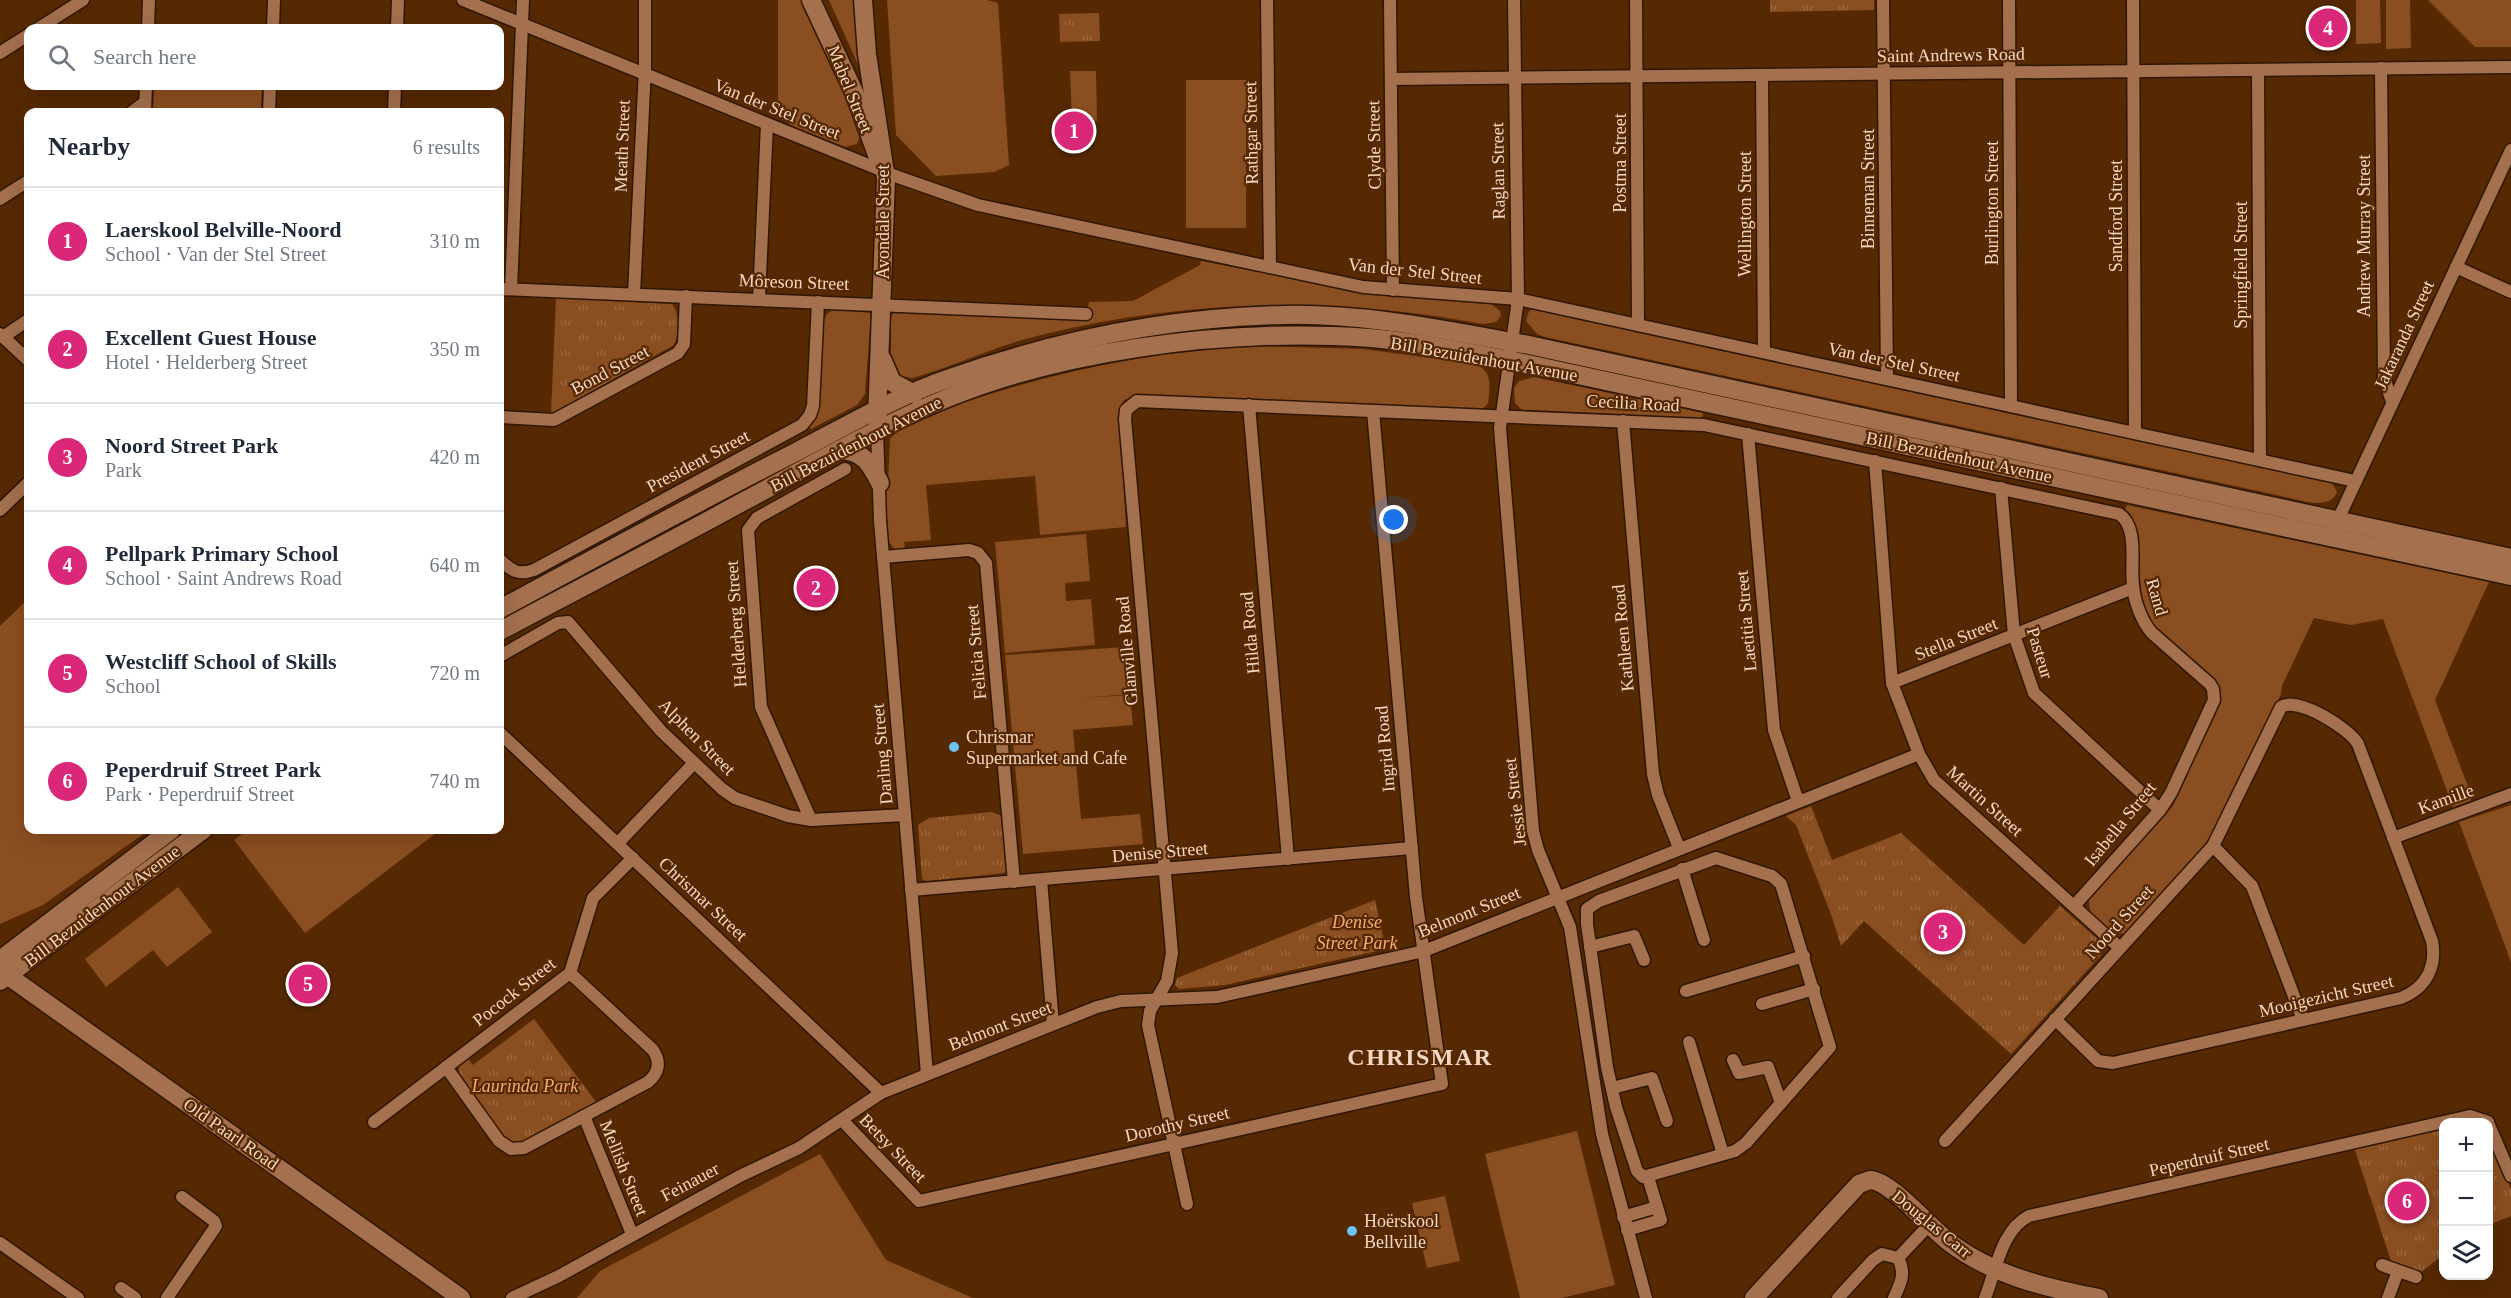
<!DOCTYPE html>
<html lang="en">
<head>
<meta charset="utf-8">
<style>
	:root { --surface:#fff; --page:#f2f2f3; --text:#1f2937; --muted:#747a83; --line:#e0e1e3; --accent:#db2777 }
	body { margin:0; font-family:Georgia,serif; background:var(--page); color:var(--text) }
	.controls { position:absolute; right:18px; bottom:18px; display:grid; overflow:hidden; border-radius:12px; box-shadow:0 6px 24px #0002 }
	.controls button { width:54px; height:54px; display:grid; place-items:center; padding:0; border:0; border-bottom:2px solid var(--line); background:var(--surface); color:var(--text); font:30px sans-serif }
	.you { position:absolute; left:1394px; top:520px; width:21px; height:21px; margin:-15px; border:4px solid #fff; border-radius:50%; background:#1a73e8; box-shadow:0 0 0 9px #1a73e833 }
	.badge { display:grid; place-items:center; width:39px; height:39px; border-radius:50%; background:var(--accent); color:#fff; font-size:20px; font-weight:700 }
	.pin { position:absolute; translate:-50% -50%; border:3px solid #fff; box-shadow:0 2px 6px #0006 }
	.list { margin:0; padding:0; list-style:none }
	h2 { display:flex; justify-content:space-between; align-items:center; height:78px; margin:0; padding:0 24px; font-size:26px }
	h2 small { font-size:20px; font-weight:400; color:var(--muted) }
	.list li { display:grid; grid-template-columns:39px 1fr auto; gap:18px; align-items:center; box-sizing:border-box; height:108px; padding:0 24px; border-top:2px solid var(--line) }
	.list b { display:block; font-size:22px; white-space:nowrap }
	.list p { margin:0; font-size:20px; white-space:nowrap; color:var(--muted) }
	.list em { font-size:20px; font-style:normal; color:var(--muted) }
	.icon { flex:none; width:33px; height:33px; fill:none; stroke:currentColor; stroke-width:2; stroke-linecap:round; stroke-linejoin:round }
	.map { position:relative; flex:none; width:2511px; height:1298px; overflow:hidden }
	.search { position:absolute; background:var(--surface); box-shadow:0 6px 24px #0002; left:24px; top:24px; width:480px; height:66px; display:flex; align-items:center; gap:15px; box-sizing:border-box; padding:0 21px; border-radius:12px; color:var(--muted); font-size:22px }
	.panel { position:absolute; background:var(--surface); box-shadow:0 6px 24px #0002; left:24px; top:108px; width:480px; height:726px; border-radius:12px }
	.map>svg:first-child { display:block }
</style>
</head>
<body>
<div class="map">
<svg width="2511" height="1298" viewBox="0 0 2511 1298">
	<defs>
		<pattern id="park-tufts" width="24" height="20" patternUnits="userSpaceOnUse" patternTransform="scale(1.5)"><rect width="24" height="20" fill="#8b4e20"/><path d="M3 7l-1-3M5 7V3M7 7l1-3M15 17l-1-3M17 17v-4M19 17l1-3" fill="none" stroke="#9c673f"/></pattern>
	</defs>
	<rect width="100%" height="100%" fill="#562902"/>
	<g fill="#8b4e20">
		<path d="M 778,0 L 806,0 L 861,133 L 857,144 L 845,147 L 790,125 L 778,109 Z"/>
		<path d="M 829,0 L 861,0 L 865,80 Z"/>
		<path d="M 887,0 L 987,0 L 998,3 L 1009,165 L 994,172 L 936,176 L 896,135 Z"/>
		<path d="M 2356,0 L 2380,0 L 2381,43 L 2356,44 Z"/>
		<path d="M 2386,0 L 2410,0 L 2411,48 L 2386,49 Z"/>
		<path d="M 2428,0 L 2511,0 L 2511,47 L 2475,47 Z"/>
		<path d="M 1070,71 L 1096,71 L 1097,121 L 1072,121 Z"/>
		<rect x="1186" y="80" width="60" height="148"/>
		<path d="M 154,86 L 262,86 L 261,112 L 153,112 Z"/>
		<path d="M 1201,261 L 1373,294 L 1490,303 L 1500,311 L 1501,316 L 1496,322 L 1483,324 C 1335,296 1188,299 1041,335 C 997,345 956,366 912,378 L 896,375 L 891,361 L 891,316 L 895,312 L 1080,318 L 1088,320 L 1093,315 L 1088,308 L 1089,302 L 1133,301 L 1200,265 Z"/>
		<path d="M 1535,308 L 2331,481 L 2337,492 C 2330,511 2301,500 2286,497 L 1545,337 L 1537,334 L 1526,321 L 1529,311 Z"/>
		<path d="M 834,309 L 871,313 L 865,394 L 857,405 L 811,429 L 809,427 L 819,407 L 823,322 L 827,314 Z"/>
		<path d="M 1251,346 L 1363,349 L 1475,364 C 1493,371 1490,387 1488,403 L 1483,409 L 1134,395 L 1123,401 L 1119,411 L 1126,527 L 1040,535 L 1035,476 L 926,485 L 931,540 L 904,542 L 905,549 L 895,550 L 889,542 L 884,484 L 888,483 L 890,439 C 907,420 939,412 963,403 C 1057,371 1151,352 1251,346 Z"/>
		<path d="M 1534,377 L 1703,413 L 1702,419 L 1523,411 L 1515,403 L 1514,388 L 1519,381 Z"/>
		<path d="M 2127,505 L 2489,582 L 2435,700 L 2472,797 L 2470,801 L 2453,807 L 2383,619 L 2351,625 L 2314,618 L 2282,686 L 2281,694 L 2216,832 L 2126,933 L 2115,934 L 2090,912 L 2089,900 L 2173,806 L 2218,702 C 2195,674 2162,645 2147,612 C 2133,582 2147,533 2125,510 Z"/>
		<path d="M 1086,534 L 1090,581 L 1065,583 L 1066,601 L 1091,599 L 1095,645 L 1005,653 L 995,542 Z"/>
		<path d="M 28,599 L 28,830 L 149,830 L 43,905 L 0,924 L 0,626 Z"/>
		<path d="M 1126,647 L 1130,694 L 1083,698 L 1130,695 L 1133,725 L 1073,730 L 1081,819 L 1140,814 L 1143,844 L 1023,854 L 1005,655 Z"/>
		<path d="M 2511,805 L 2511,962 L 2459,822 Z"/>
		<path d="M 248,830 L 440,830 L 305,933 L 234,840 Z"/>
		<path d="M 178,887 L 212,932 L 167,967 L 153,950 L 106,987 L 85,959 Z"/>
		<path d="M 1577,1131 L 1615,1285 L 1562,1298 L 1520,1298 L 1485,1154 Z"/>
		<path d="M 820,1154 L 886,1260 L 973,1298 L 577,1298 L 600,1271 Z"/>
		<path d="M 1445,1196 L 1460,1261 L 1427,1268 L 1412,1203 Z"/>
	</g>
	<g fill="url(#park-tufts)">
		<path d="M 1770,0 L 1874,0 L 1874,10 L 1770,12 Z"/>
		<path d="M 1099,13 L 1100,41 L 1060,42 L 1059,14 Z"/>
		<path d="M 556,298 L 672,304 C 680,312 679,335 674,345 L 551,414 Z"/>
		<path d="M 1811,806 L 1832,860 L 1901,833 L 2024,945 L 2060,906 L 2102,943 L 2102,954 L 2011,1054 L 1864,921 L 1841,946 L 1832,917 L 1796,825 L 1786,816 Z"/>
		<path d="M 991,812 L 1000,815 L 1004,820 L 1008,869 L 1004,873 L 926,881 L 922,879 L 918,825 L 929,818 Z"/>
		<path d="M 1375,900 L 1386,949 L 1225,985 L 1179,989 L 1175,985 L 1177,978 Z"/>
		<path d="M 534,1019 L 596,1102 L 523,1142 L 513,1143 L 504,1139 L 461,1078 C 456,1069 460,1064 467,1058 L 473,1065 Z"/>
		<path d="M 2443,1127 L 2443,1255 L 2421,1272 L 2391,1261 L 2354,1147 Z"/>
		<path d="M 2488,1131 L 2511,1190 L 2511,1216 L 2489,1225 Z"/>
	</g>
	<g fill="none" stroke-linecap="round" stroke-linejoin="round">
		<defs>
			<g id="street">
				<path d="M 463,0 L 898,177 L 978,205 L 1363,287 L 1518,299 L 2355,481"/>
				<path d="M 1267,0 L 1270,266"/>
				<path d="M 1390,0 L 1393,290"/>
				<path d="M 1514,0 L 1518,299 L 1500,428 L 1533,831 L 1538,850 L 1570,927 L 1602,1134 L 1646,1298"/>
				<path d="M 1636,0 L 1638,325"/>
				<path d="M 1883,0 L 1887,379"/>
				<path d="M 2009,0 L 2011,406"/>
				<path d="M 2133,0 L 2135,433"/>
				<path d="M 39,28 L 83,0"/>
				<path d="M 148,28 L 149,0"/>
				<path d="M 273,28 L 274,0"/>
				<path d="M 397,28 L 398,0"/>
				<path d="M 0,53 L 28,35"/>
				<path d="M 2381,68 L 2384,377 L 2392,402"/>
				<path d="M 2258,70 L 2260,460"/>
				<path d="M 1762,75 L 1764,352"/>
				<path d="M 1391,79 L 2511,67"/>
				<path d="M 132,112 L 145,102"/>
				<path d="M 145,112 L 146,86"/>
				<path d="M 269,112 L 270,86"/>
				<path d="M 394,112 L 395,86"/>
				<path d="M 0,199 L 28,181"/>
				<path d="M 2456,267 L 2511,292"/>
				<path d="M 500,289 L 1086,314"/>
				<path d="M 511,289 L 523,0"/>
				<path d="M 634,294 L 645,68 L 645,0"/>
				<path d="M 759,298 L 767,124"/>
				<path d="M 0,334 L 28,360"/>
				<path d="M 3,337 L 28,320"/>
				<path d="M 1249,405 L 1288,859"/>
				<path d="M 500,417 L 554,420 L 678,353 L 684,344 L 686,296"/>
				<path d="M 1623,421 L 1653,774 L 1658,795 L 1679,848"/>
				<path d="M 877,430 L 880,521 L 927,1074"/>
				<path d="M 1748,434 L 1774,730 L 1798,801"/>
				<path d="M 1875,461 L 1892,683 L 1919,754 L 1934,780 L 2120,948"/>
				<path d="M 2001,488 L 2014,635 L 2034,693 L 2160,810"/>
				<path d="M 0,510 L 28,483"/>
				<path d="M 2335,526 L 2511,150"/>
				<path d="M 883,557 L 969,550 L 978,553 L 986,563 L 1014,882"/>
				<path d="M 500,560 C 511,570 518,576 534,570 L 802,425 L 810,415 L 813,406 L 818,302"/>
				<path d="M 500,656 L 558,623 L 568,622 L 661,731 L 722,789 L 735,798 L 788,816 L 811,820 L 905,815"/>
				<path d="M 1892,683 L 2133,588"/>
				<path d="M 500,733 L 881,1093"/>
				<path d="M 811,820 L 761,707 L 748,530 L 757,518 L 845,469"/>
				<path d="M 2393,838 L 2511,794"/>
				<path d="M 618,843 L 694,763"/>
				<path d="M 2213,846 L 2252,886 L 2303,1020"/>
				<path d="M 1716,858 L 1772,876 L 1781,884 L 1830,1047 L 1746,1143 L 1735,1151 L 1643,1177 L 1637,1171 L 1616,1107 L 1607,1067 L 1587,924 L 1587,909 L 1599,901 Z"/>
				<path d="M 1682,869 L 1704,940"/>
				<path d="M 1041,880 L 1053,1024"/>
				<path d="M 911,890 L 1412,848"/>
				<path d="M 1590,947 L 1634,936 L 1644,960"/>
				<path d="M 1686,991 L 1804,956"/>
				<path d="M 1762,1004 L 1814,989"/>
				<path d="M 1689,1042 L 1723,1154"/>
				<path d="M 1733,1060 L 1739,1073 L 1768,1067 L 1781,1103"/>
				<path d="M 446,1067 L 499,1141 L 511,1149 L 524,1148 L 648,1082 C 659,1073 661,1062 653,1050 L 570,973"/>
				<path d="M 1612,1088 L 1652,1078 L 1667,1121"/>
				<path d="M 584,1116 L 632,1234"/>
				<path d="M 842,1120 L 919,1201 L 1442,1084 L 1416,897 L 1373,411"/>
				<path d="M 374,1122 L 570,973 L 593,898 L 633,858"/>
				<path d="M 2488,1123 L 2511,1176"/>
				<path d="M 1945,1141 L 2213,846 L 2281,707 C 2297,696 2349,728 2358,744 L 2432,941 C 2437,967 2426,988 2401,998 L 2113,1063 L 2098,1061 L 2055,1019"/>
				<path d="M 1187,1204 L 1148,1025 L 1150,1011 L 1167,981 L 1172,953 L 1125,419 L 1126,410 L 1137,401 L 1704,425 L 2119,514 C 2139,527 2130,564 2133,585 C 2134,601 2142,622 2152,633 L 2210,684 L 2213,689 L 2214,700 L 2171,793 L 2160,810 L 2074,906"/>
				<path d="M 1623,1217 L 1657,1207"/>
				<path d="M 1627,1230 L 1661,1220 L 1648,1177"/>
				<path d="M 0,1243 L 78,1298"/>
				<path d="M 1898,1258 L 1929,1225"/>
				<path d="M 2382,1265 L 2416,1277"/>
				<path d="M 121,1288 L 135,1298"/>
				<path d="M 167,1298 L 216,1226 L 214,1221 L 182,1197"/>
				<path d="M 512,1298 L 559,1276 L 740,1176 L 799,1148 L 881,1093 L 1097,1007 L 1121,1001 L 1217,997 L 1424,951 L 1919,754"/>
				<path d="M 1838,1298 L 1873,1260 L 1882,1254 L 1898,1258 C 1906,1273 1901,1283 1894,1298"/>
				<path d="M 1985,1298 C 1996,1271 2001,1230 2029,1216 L 2470,1116 L 2488,1122"/>
				<path d="M 2388,1298 L 2398,1271"/>
			</g>
			<g id="secondary">
				<path d="M 811,0 L 854,92 L 877,155"/>
				<path d="M 863,0 L 867,54 L 886,179 L 877,419"/>
				<path d="M 882,359 L 892,382 L 914,394"/>
				<path d="M 841,450 C 864,452 870,463 880,483"/>
				<path d="M 500,609 C 598,556 696,503 796,452 C 846,426 897,396 950,378 C 1058,340 1169,317 1284,315 C 1366,313 1449,331 1529,345 L 2511,558"/>
				<path d="M 500,631 C 582,587 666,544 748,499 C 814,464 880,425 950,397 C 1064,351 1211,332 1333,336 C 1392,337 1451,349 1509,360 L 2511,576"/>
				<path d="M 0,960 L 171,830"/>
				<path d="M 0,970 L 461,1298"/>
				<path d="M 0,981 L 203,830"/>
				<path d="M 1754,1298 L 1859,1184 L 1870,1180 C 1890,1180 1930,1228 1949,1242 C 1992,1275 2046,1288 2099,1298"/>
			</g>
		</defs>
		<use href="#street" stroke="#301705" stroke-width="15"/>
		<use href="#secondary" stroke="#301705" stroke-width="21"/>
		<use href="#street" stroke="#a4704d" stroke-width="12"/>
		<use href="#secondary" stroke="#a4704d" stroke-width="18"/>
	</g>
	<g fill="#6cc3f2" stroke="#562902" stroke-width="2">
		<circle cx="954" cy="747" r="6"/>
		<circle cx="1352" cy="1231" r="6"/>
	</g>
	<g text-anchor="middle" dominant-baseline="central" stroke-width="4.5" stroke-linejoin="round" paint-order="stroke">
		<g font-size="18" fill="#f3d6c3" stroke="#562902">
			<text transform="translate(1951 55) rotate(-1)">Saint Andrews Road</text>
			<text transform="translate(850 89) rotate(68)">Mabel Street</text>
			<text transform="translate(777 109) rotate(22)">Van der Stel Street</text>
			<text transform="translate(1251 133) rotate(-91)">Rathgar Street</text>
			<text transform="translate(1374 145) rotate(-91)">Clyde Street</text>
			<text transform="translate(622 146) rotate(-88)">Meath Street</text>
			<text transform="translate(1620 163) rotate(-90)">Postma Street</text>
			<text transform="translate(1498 171) rotate(-91)">Raglan Street</text>
			<text transform="translate(1868 189) rotate(-90)">Binneman Street</text>
			<text transform="translate(1992 203) rotate(-90)">Burlington Street</text>
			<text transform="translate(1745 214) rotate(-90)">Wellington Street</text>
			<text transform="translate(2116 216) rotate(-90)">Sandford Street</text>
			<text transform="translate(883 222) rotate(-90)">Avondale Street</text>
			<text transform="translate(2364 236) rotate(-90)">Andrew Murray Street</text>
			<text transform="translate(2241 265) rotate(-90)">Springfield Street</text>
			<text transform="translate(1415 271) rotate(6)">Van der Stel Street</text>
			<text transform="translate(794 282) rotate(2)">Môreson Street</text>
			<text transform="translate(2404 335) rotate(-65)">Jakaranda Street</text>
			<text transform="translate(1484 359) rotate(10)">Bill Bezuidenhout Avenue</text>
			<text transform="translate(1894 362) rotate(12)">Van der Stel Street</text>
			<text transform="translate(610 370) rotate(-28)">Bond Street</text>
			<text transform="translate(1633 403) rotate(3)">Cecilia Road</text>
			<text transform="translate(856 444) rotate(-27)">Bill Bezuidenhout Avenue</text>
			<text transform="translate(1959 457) rotate(12)">Bill Bezuidenhout Avenue</text>
			<text transform="translate(698 461) rotate(-28)">President Street</text>
			<text transform="translate(2157 597) rotate(74)">Rand</text>
			<text transform="translate(1746 621) rotate(-95)">Laetitia Street</text>
			<text transform="translate(736 624) rotate(-94)">Helderberg Street</text>
			<text transform="translate(1250 633) rotate(-95)">Hilda Road</text>
			<text transform="translate(1623 638) rotate(-95)">Kathleen Road</text>
			<text transform="translate(1956 639) rotate(-22)">Stella Street</text>
			<text transform="translate(1127 651) rotate(-95)">Glanville Road</text>
			<text transform="translate(976 652) rotate(-95)">Felicia Street</text>
			<text transform="translate(2040 653) rotate(73)">Pasteur</text>
			<text transform="translate(697 737) rotate(45)">Alphen Street</text>
			<text transform="translate(1385 749) rotate(-95)">Ingrid Road</text>
			<text transform="translate(882 754) rotate(-95)">Darling Street</text>
			<text transform="translate(2446 799) rotate(-20)">Kamille</text>
			<text transform="translate(1985 801) rotate(42)">Martin Street</text>
			<text transform="translate(1515 802) rotate(-97)">Jessie Street</text>
			<text transform="translate(2120 824) rotate(-51)">Isabella Street</text>
			<text transform="translate(1160 852) rotate(-5)">Denise Street</text>
			<text transform="translate(703 899) rotate(43)">Chrismar Street</text>
			<text transform="translate(102 906) rotate(-37)">Bill Bezuidenhout Avenue</text>
			<text transform="translate(1469 912) rotate(-22)">Belmont Street</text>
			<text transform="translate(2119 922) rotate(-48)">Noord Street</text>
			<text transform="translate(514 992) rotate(-38)">Pocock Street</text>
			<text transform="translate(2326 996) rotate(-13)">Mooigezicht Street</text>
			<text transform="translate(1000 1026) rotate(-21)">Belmont Street</text>
			<text transform="translate(1177 1124) rotate(-13)">Dorothy Street</text>
			<text transform="translate(231 1134) rotate(35)">Old Paarl Road</text>
			<text transform="translate(893 1148) rotate(46)">Betsy Street</text>
			<text transform="translate(2209 1157) rotate(-13)">Peperdruif Street</text>
			<text transform="translate(624 1168) rotate(68)">Mellish Street</text>
			<text transform="translate(690 1182) rotate(-28)">Feinauer</text>
			<text transform="translate(1932 1224) rotate(39)">Douglas Carr</text>
		</g>
		<g font-size="18" fill="#f3d6c3" stroke="#562902" text-anchor="start">
			<text x="966" y="737">Chrismar<tspan x="966" dy="21">Supermarket and Cafe</tspan></text>
			<text x="1364" y="1221">Hoërskool<tspan x="1364" dy="21">Bellville</tspan></text>
		</g>
		<g font-size="18" font-style="italic" fill="#f6aa77" stroke="#562902">
			<text x="1357" y="922">Denise<tspan x="1357" dy="21">Street Park</tspan></text>
			<text x="525" y="1086">Laurinda Park</text>
		</g>
		<g font-size="24" font-weight="bold" letter-spacing="1.5" fill="#f3d6c3" stroke="#562902">
			<text x="1420" y="1057">CHRISMAR</text>
		</g>
	</g>
</svg>
<div class="controls">
<button>+</button>
<button>−</button>
<button><svg class="icon" aria-label="layers" viewBox="0 0 24 24"><path d="M12 4l9 5-9 5-9-5zM3 14l9 5 9-5"/></svg></button>
</div>
<div class="you"></div>
<div class="pin badge" style="left:1074px;top:131px">1</div>
<div class="pin badge" style="left:816px;top:588px">2</div>
<div class="pin badge" style="left:1943px;top:932px">3</div>
<div class="pin badge" style="left:2328px;top:28px">4</div>
<div class="pin badge" style="left:308px;top:984px">5</div>
<div class="pin badge" style="left:2407px;top:1201px">6</div>
<div class="search"><svg class="icon" aria-label="search" viewBox="0 0 24 24"><circle cx="10" cy="10" r="6"/><path d="M15 15l6 6"/></svg>Search here</div>
<section class="panel">
<h2>Nearby<small>6 results</small></h2>
<ul class="list">
<li><span class="badge">1</span><div><b>Laerskool Belville-Noord</b><p>School · Van der Stel Street</p></div><em>310 m</em></li>
<li><span class="badge">2</span><div><b>Excellent Guest House</b><p>Hotel · Helderberg Street</p></div><em>350 m</em></li>
<li><span class="badge">3</span><div><b>Noord Street Park</b><p>Park</p></div><em>420 m</em></li>
<li><span class="badge">4</span><div><b>Pellpark Primary School</b><p>School · Saint Andrews Road</p></div><em>640 m</em></li>
<li><span class="badge">5</span><div><b>Westcliff School of Skills</b><p>School</p></div><em>720 m</em></li>
<li><span class="badge">6</span><div><b>Peperdruif Street Park</b><p>Park · Peperdruif Street</p></div><em>740 m</em></li>
</ul>
</section>
</div>
</body>
</html>
